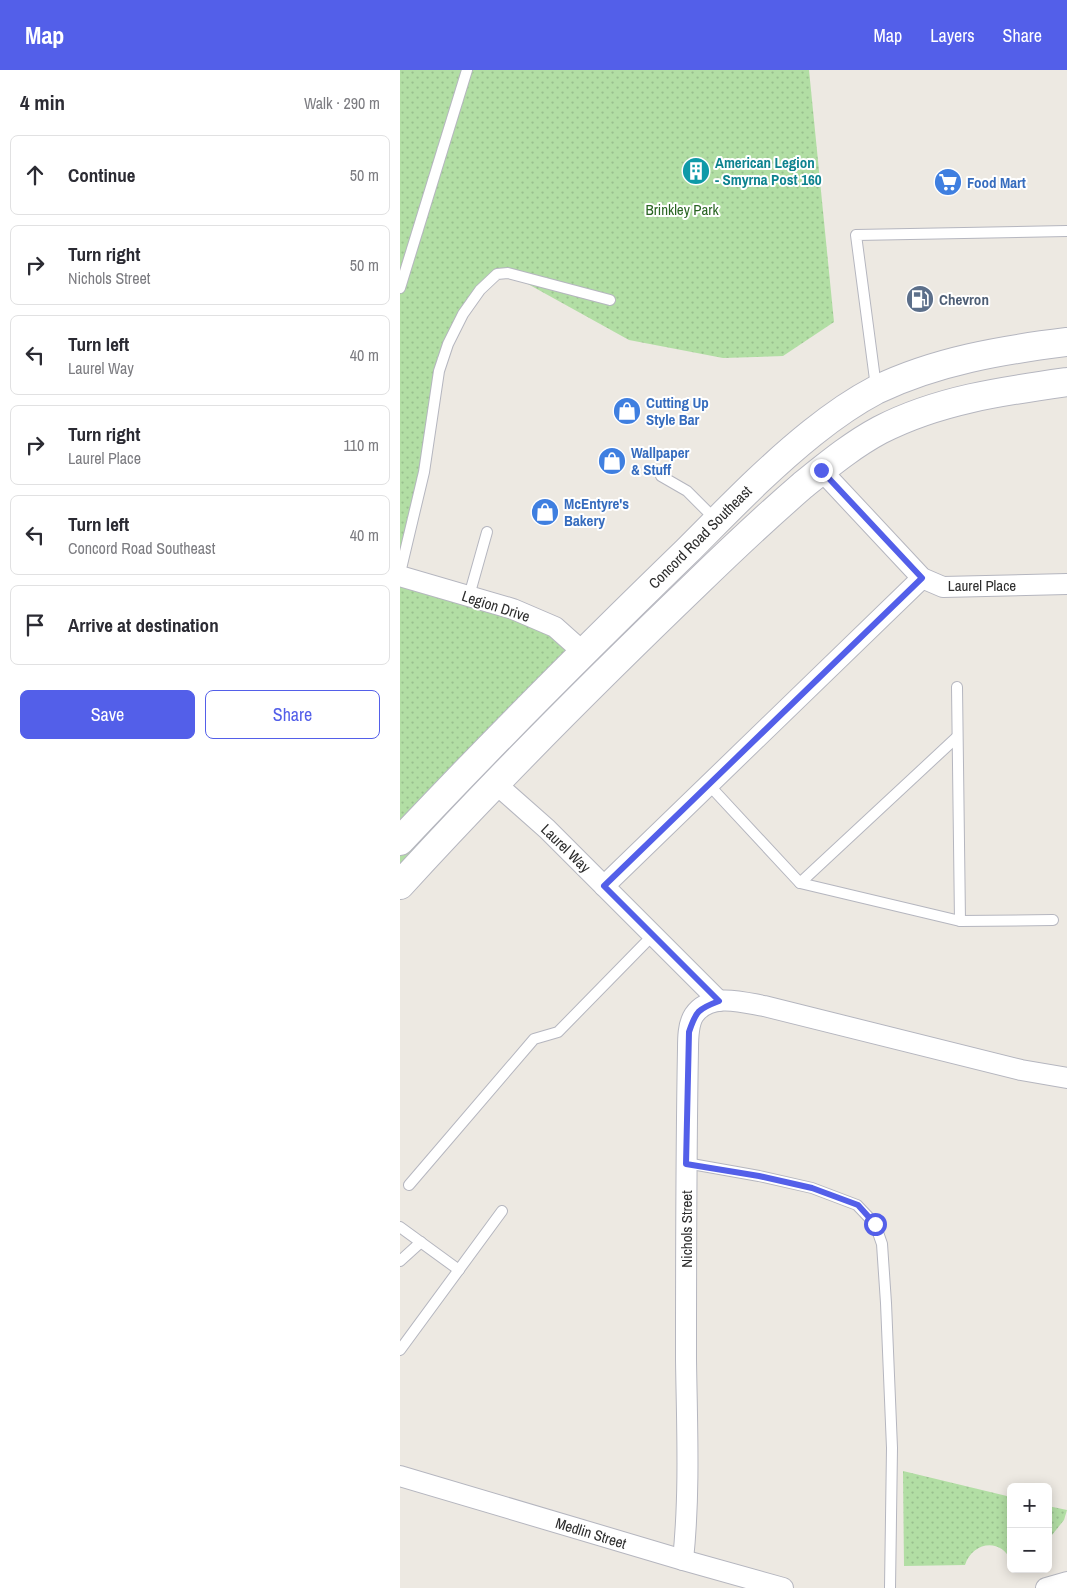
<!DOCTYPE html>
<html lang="en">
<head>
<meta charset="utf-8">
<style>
	:root { --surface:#fff; --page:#f7f7f7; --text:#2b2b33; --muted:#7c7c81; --line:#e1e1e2; --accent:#535fe9 }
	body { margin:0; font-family:"Archivo Narrow",sans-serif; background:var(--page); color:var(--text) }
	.controls { position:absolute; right:15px; bottom:15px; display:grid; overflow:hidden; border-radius:8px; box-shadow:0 2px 12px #0003 }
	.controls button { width:45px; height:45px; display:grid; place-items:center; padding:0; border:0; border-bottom:1px solid var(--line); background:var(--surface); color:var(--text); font:25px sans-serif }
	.stop { position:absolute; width:15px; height:15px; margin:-11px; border:4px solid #535fe9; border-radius:50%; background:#fff }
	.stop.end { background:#535fe9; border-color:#fff; box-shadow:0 1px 5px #0008 }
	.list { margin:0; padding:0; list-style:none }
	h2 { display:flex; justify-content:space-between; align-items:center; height:65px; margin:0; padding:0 20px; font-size:21px }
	h2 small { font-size:16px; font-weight:400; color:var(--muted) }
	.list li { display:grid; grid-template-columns:32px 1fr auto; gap:15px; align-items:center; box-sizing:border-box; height:80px; margin:0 10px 10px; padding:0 10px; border:1px solid var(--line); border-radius:8px }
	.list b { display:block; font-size:19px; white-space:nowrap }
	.list p { margin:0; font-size:16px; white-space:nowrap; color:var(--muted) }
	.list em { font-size:16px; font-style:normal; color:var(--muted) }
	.actions { display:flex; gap:10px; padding:15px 20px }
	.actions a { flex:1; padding:11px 0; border:1px solid var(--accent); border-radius:8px; text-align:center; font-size:18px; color:var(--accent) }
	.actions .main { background:var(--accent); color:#fff }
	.icon { flex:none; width:28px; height:28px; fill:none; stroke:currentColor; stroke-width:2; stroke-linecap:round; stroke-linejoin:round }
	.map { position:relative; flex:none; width:667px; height:1518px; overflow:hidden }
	header { display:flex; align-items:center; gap:30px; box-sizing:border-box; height:70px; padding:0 25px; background:var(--accent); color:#fff }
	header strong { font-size:24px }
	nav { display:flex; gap:28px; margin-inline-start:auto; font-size:18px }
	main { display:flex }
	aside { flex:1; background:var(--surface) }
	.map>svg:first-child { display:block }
</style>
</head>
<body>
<header>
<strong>Map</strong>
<nav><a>Map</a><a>Layers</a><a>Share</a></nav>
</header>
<main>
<aside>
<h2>4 min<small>Walk · 290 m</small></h2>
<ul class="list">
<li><svg class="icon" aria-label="ahead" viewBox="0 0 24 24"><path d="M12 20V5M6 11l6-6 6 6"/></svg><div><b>Continue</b></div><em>50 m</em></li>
<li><svg class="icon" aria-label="right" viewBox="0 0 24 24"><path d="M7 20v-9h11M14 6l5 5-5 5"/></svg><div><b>Turn right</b><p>Nichols Street</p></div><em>50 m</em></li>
<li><svg class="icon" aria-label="left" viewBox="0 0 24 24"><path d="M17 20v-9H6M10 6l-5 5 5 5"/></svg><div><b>Turn left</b><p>Laurel Way</p></div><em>40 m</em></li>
<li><svg class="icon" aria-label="right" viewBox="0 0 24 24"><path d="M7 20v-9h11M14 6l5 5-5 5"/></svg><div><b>Turn right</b><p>Laurel Place</p></div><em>110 m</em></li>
<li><svg class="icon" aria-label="left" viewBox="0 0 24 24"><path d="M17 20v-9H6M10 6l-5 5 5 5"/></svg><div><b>Turn left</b><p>Concord Road Southeast</p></div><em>40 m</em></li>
<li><svg class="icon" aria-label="arrive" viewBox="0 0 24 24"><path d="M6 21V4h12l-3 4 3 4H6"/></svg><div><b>Arrive at destination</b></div></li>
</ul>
<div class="actions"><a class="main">Save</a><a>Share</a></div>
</aside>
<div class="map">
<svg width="667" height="1518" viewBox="0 0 667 1518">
	<defs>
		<pattern id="grass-dots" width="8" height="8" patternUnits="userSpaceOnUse" patternTransform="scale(1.25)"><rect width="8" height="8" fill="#b2dea4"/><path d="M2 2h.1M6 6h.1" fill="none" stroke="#99bf8e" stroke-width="1.8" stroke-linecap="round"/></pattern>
	</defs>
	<rect width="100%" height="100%" fill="#ede9e2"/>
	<g fill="url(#grass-dots)">
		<path d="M 0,0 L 409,0 L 434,252 L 383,286 L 323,288 L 229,270 L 108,203 L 97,204 L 48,274 L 0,503 Z"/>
		<path d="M 0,506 L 113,539 L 193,589 L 0,812 Z"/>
		<path d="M 503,1401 L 611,1427 L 611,1491 C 601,1467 572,1472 565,1495 L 504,1496 Z"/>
		<path d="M 648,1436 L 667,1440 L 664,1450 L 648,1470 Z"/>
	</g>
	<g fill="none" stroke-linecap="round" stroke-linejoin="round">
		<defs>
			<g id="lane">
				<path d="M 0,218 L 67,0"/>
				<path d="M 476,317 L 456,165 L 667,161"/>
				<path d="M 261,406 L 287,421 L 316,450"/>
				<path d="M 0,503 L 24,402 L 39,301 L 48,274 L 63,244 L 80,220 L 97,204 L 108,203 L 210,230"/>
				<path d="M 69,526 L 87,462"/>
				<path d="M 557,617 L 560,851"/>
				<path d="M 309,715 L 400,813 L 557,667"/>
				<path d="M 400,813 L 560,851 L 653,850"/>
				<path d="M 286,1093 L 359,1106 L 412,1118 L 457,1135 L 475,1154 L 482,1174 L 486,1233 L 492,1378 L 490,1518"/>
				<path d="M 9,1115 L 134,969 L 158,962 L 253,865"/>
				<path d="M 0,1157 L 59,1200"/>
				<path d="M 0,1191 L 21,1172"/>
				<path d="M 0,1280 L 102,1141"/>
			</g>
			<g id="street">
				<path d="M 421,400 L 522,508 L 543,517 L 667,514"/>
				<path d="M 0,506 L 113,539 L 155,557 L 183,582"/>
				<path d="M 95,713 L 147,759 L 319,931"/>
				<path d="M 204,816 L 522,508"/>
				<path d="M 0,1406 L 283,1490 L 383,1518"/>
				<path d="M 283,1490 C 290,1424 287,1356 286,1290 C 286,1186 286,1083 288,979 C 288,969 288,954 294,945 C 310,922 342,932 364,936 L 621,1000 L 667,1008"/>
				<path d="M 646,1518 L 667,1512"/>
			</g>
			<g id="secondary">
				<path d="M 0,771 C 93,672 189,576 287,481 C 328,440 367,399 412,363 C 432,347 453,332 476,320 C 536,291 602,280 667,272"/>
				<path d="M 0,815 C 95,711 194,612 296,514 C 331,480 366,447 403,415 C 428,395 452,375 480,360 C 538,330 603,321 667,312"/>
			</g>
		</defs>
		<use href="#lane" stroke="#b5b6bf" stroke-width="12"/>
		<use href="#street" stroke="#b5b6bf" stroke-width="22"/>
		<use href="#secondary" stroke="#b5b6bf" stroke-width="30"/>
		<use href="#lane" stroke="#fff" stroke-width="10"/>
		<use href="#street" stroke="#fff" stroke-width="20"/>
		<use href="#secondary" stroke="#fff" stroke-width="28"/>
	</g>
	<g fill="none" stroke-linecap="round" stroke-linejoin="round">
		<path stroke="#535fe9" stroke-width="6" d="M 421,400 L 522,508 L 204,816 L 319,931 C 298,939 296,941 289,962 L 286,1094 L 359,1106 L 412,1118 L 458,1135 L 475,1154"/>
	</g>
	<defs>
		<symbol id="building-disc" viewBox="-11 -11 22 22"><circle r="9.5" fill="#0f9aa8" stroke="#fff"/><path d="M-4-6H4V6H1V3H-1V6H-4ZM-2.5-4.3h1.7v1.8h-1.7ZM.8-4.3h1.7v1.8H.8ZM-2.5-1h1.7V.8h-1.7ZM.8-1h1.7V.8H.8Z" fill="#fff"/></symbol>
		<symbol id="supermarket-disc" viewBox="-11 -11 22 22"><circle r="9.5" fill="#3f7fe0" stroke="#fff"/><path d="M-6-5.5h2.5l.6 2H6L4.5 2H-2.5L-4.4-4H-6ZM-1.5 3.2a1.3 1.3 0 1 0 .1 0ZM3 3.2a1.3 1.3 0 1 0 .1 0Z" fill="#fff"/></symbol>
		<symbol id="fuel-disc" viewBox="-11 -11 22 22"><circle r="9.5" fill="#5c6f8a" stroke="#fff"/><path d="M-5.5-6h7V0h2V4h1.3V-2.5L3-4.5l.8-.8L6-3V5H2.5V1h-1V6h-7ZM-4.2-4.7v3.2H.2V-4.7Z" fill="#fff"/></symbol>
		<symbol id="shop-disc" viewBox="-11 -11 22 22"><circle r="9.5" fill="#3f7fe0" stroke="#fff"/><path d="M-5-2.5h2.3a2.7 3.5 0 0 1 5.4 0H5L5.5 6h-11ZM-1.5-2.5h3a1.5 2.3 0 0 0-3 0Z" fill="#fff"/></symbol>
	</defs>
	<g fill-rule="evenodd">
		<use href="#building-disc" x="280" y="85" width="32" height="32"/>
		<use href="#supermarket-disc" x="532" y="96" width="32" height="32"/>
		<use href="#fuel-disc" x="504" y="213" width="32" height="32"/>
		<use href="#shop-disc" x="211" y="325" width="32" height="32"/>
		<use href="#shop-disc" x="196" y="375" width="32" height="32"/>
		<use href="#shop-disc" x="129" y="426" width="32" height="32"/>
	</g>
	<g text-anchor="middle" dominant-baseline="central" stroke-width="4" stroke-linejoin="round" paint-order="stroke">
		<g font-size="15" font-weight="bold" fill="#0d838f" stroke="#fff" text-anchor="start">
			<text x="315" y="92">American Legion<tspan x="315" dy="17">- Smyrna Post 160</tspan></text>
		</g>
		<g font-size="15" font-weight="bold" fill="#366cbe" stroke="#fff" text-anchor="start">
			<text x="567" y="112">Food Mart</text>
			<text x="246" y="332">Cutting Up<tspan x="246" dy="17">Style Bar</tspan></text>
			<text x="231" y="382">Wallpaper<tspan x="231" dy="17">&amp; Stuff</tspan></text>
			<text x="164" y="433">McEntyre's<tspan x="164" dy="17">Bakery</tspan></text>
		</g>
		<g font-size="15" fill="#2a6523" stroke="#fff">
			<text x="282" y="139">Brinkley Park</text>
		</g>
		<g font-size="15" font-weight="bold" fill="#4e5e75" stroke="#fff" text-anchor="start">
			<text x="539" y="229">Chevron</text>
		</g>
		<g font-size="15" fill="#2d2d2d" stroke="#fff">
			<text transform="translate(300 467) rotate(-45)">Concord Road Southeast</text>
			<text x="582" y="515">Laurel Place</text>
			<text transform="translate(96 536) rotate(18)">Legion Drive</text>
			<text transform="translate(166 778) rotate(44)">Laurel Way</text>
			<text transform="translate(286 1159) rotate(-90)">Nichols Street</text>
			<text transform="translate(191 1463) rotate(17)">Medlin Street</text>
		</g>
	</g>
</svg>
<div class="controls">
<button>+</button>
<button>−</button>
</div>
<div class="stop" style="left:475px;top:1154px"></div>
<div class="stop end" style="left:421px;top:400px"></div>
</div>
</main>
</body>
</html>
